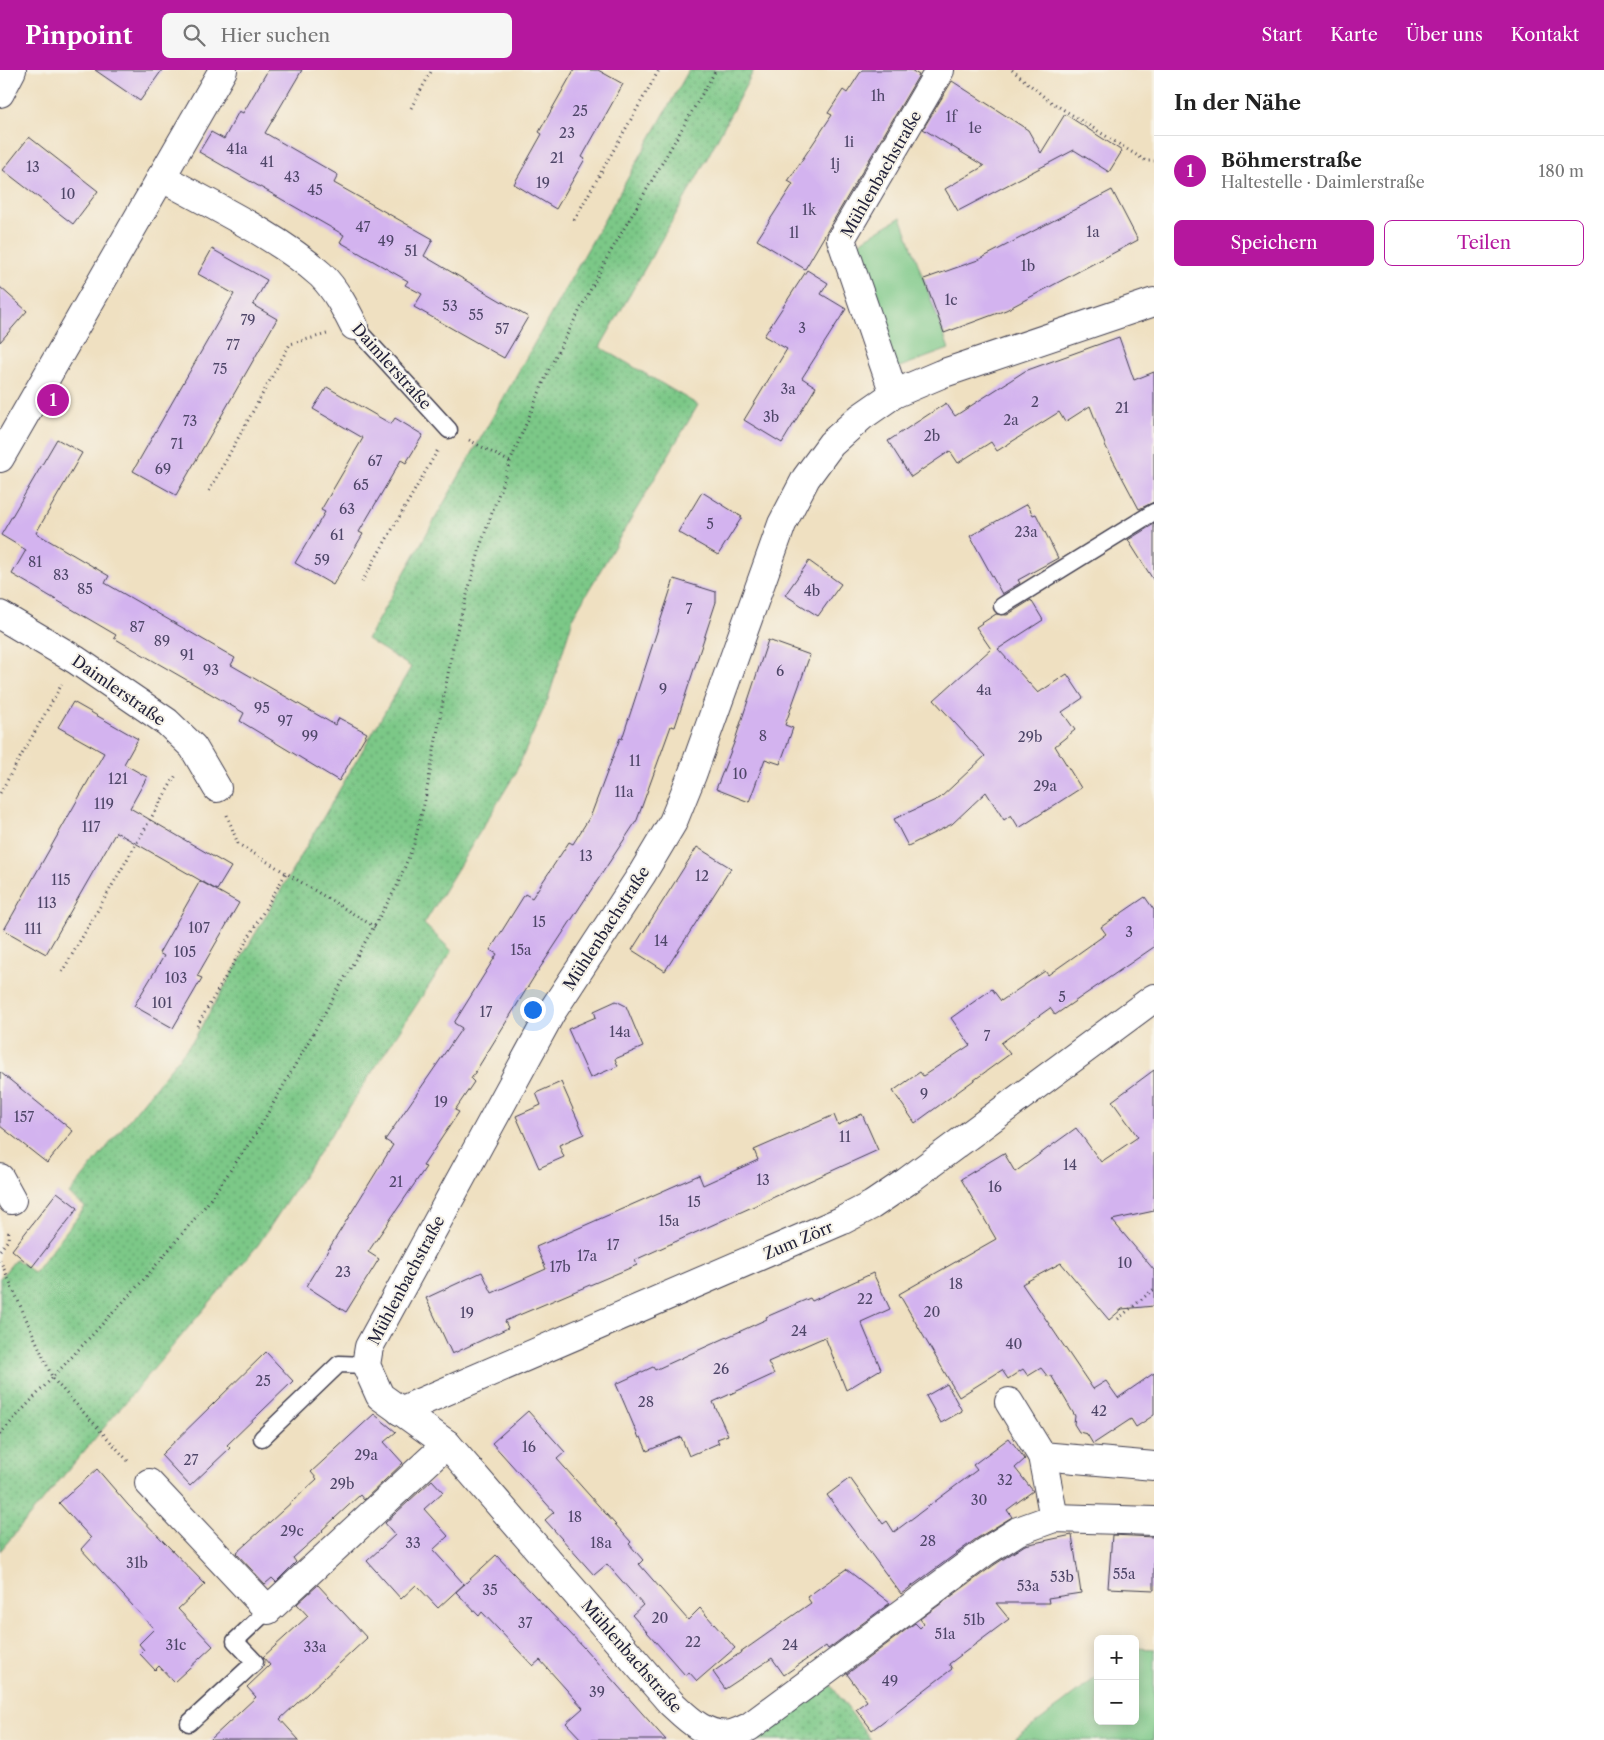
<!DOCTYPE html>
<html lang="de">
<head>
<meta charset="utf-8">
<style>
	:root { --surface:#fff; --page:#f6f6f6; --text:#222; --muted:#767676; --line:#e0e0e0; --accent:#b5179e }
	body { margin:0; font-family:"Libre Caslon Text",serif; background:var(--page); color:var(--text) }
	.controls { position:absolute; right:15px; bottom:15px; display:grid; overflow:hidden; border-radius:8px; box-shadow:0 2px 12px #0003 }
	.controls button { width:45px; height:45px; display:grid; place-items:center; padding:0; border:0; border-bottom:1px solid var(--line); background:var(--surface); color:var(--text); font:25px sans-serif }
	.you { position:absolute; left:532px; top:939px; width:18px; height:18px; margin:-12px; border:4px solid #fff; border-radius:50%; background:#1a73e8; box-shadow:0 0 0 8px #1a73e833 }
	.badge { display:grid; place-items:center; width:32px; height:32px; border-radius:50%; background:var(--accent); color:#fff; font-size:16px; font-weight:700 }
	.pin { position:absolute; translate:-50% -50%; border:2px solid #fff; box-shadow:0 1px 5px #0006 }
	.list { margin:0; padding:0; list-style:none }
	h2 { display:flex; justify-content:space-between; align-items:center; height:65px; margin:0; padding:0 20px; font-size:21px }
	h2 small { font-size:16px; font-weight:400; color:var(--muted) }
	.list li { display:grid; grid-template-columns:32px 1fr auto; gap:15px; align-items:center; box-sizing:border-box; height:70px; padding:0 20px; border-top:1px solid var(--line) }
	.list b { display:block; font-size:19px; white-space:nowrap }
	.list p { margin:0; font-size:16px; white-space:nowrap; color:var(--muted) }
	.list em { font-size:16px; font-style:normal; color:var(--muted) }
	.actions { display:flex; gap:10px; padding:15px 20px }
	.actions a { flex:1; padding:11px 0; border:1px solid var(--accent); border-radius:8px; text-align:center; font-size:18px; color:var(--accent) }
	.actions .main { background:var(--accent); color:#fff }
	.icon { flex:none; width:28px; height:28px; fill:none; stroke:currentColor; stroke-width:2; stroke-linecap:round; stroke-linejoin:round }
	.map { position:relative; flex:none; width:1154px; height:1670px; overflow:hidden }
	header { display:flex; align-items:center; gap:30px; box-sizing:border-box; height:70px; padding:0 25px; background:var(--accent); color:#fff }
	header strong { font-size:24px }
	nav { display:flex; gap:28px; margin-inline-start:auto; font-size:18px }
	.search { width:350px; height:45px; background:var(--page); display:flex; align-items:center; gap:12px; box-sizing:border-box; padding:0 18px; border-radius:8px; color:var(--muted); font-size:19px }
	main { display:flex }
	aside { flex:1; background:var(--surface) }
	.map>svg:first-child { display:block }
</style>
</head>
<body>
<header>
<strong>Pinpoint</strong>
<div class="search"><svg class="icon" aria-label="search" viewBox="0 0 24 24"><circle cx="10" cy="10" r="6"/><path d="M15 15l6 6"/></svg>Hier suchen</div>
<nav><a>Start</a><a>Karte</a><a>Über uns</a><a>Kontakt</a></nav>
</header>
<main>
<div class="map">
<svg width="1154" height="1670" viewBox="0 0 1154 1670">
	<defs>
		<pattern id="park-dots" width="8" height="8" patternUnits="userSpaceOnUse" patternTransform="scale(1.25)"><rect width="8" height="8" fill="#7bc887"/><path d="M2 2h.1M6 6h.1" fill="none" stroke="#64a270" stroke-width="1.8" stroke-linecap="round"/></pattern>
	</defs>
	<rect width="100%" height="100%" fill="#f7f3e8"/>
	<filter id="ink" filterUnits="userSpaceOnUse"><feTurbulence type="fractalNoise" baseFrequency=".02" numOctaves="2"/><feDisplacementMap in="SourceGraphic" scale="10" xChannelSelector="R" yChannelSelector="G"/><feConvolveMatrix kernelMatrix="1 2 1 2 8 2 1 2 1" color-interpolation-filters="sRGB"/></filter>
	<filter id="wash" filterUnits="userSpaceOnUse"><feTurbulence type="fractalNoise" baseFrequency=".0096" numOctaves="4" result="noise"/><feDisplacementMap in="SourceGraphic" scale="20" xChannelSelector="R" yChannelSelector="G"/><feGaussianBlur stdDeviation="1.12" result="paint"/><feColorMatrix in="noise" values="0 0 0 0 0 0 0 0 0 0 0 0 0 0 0 0 0 1.4 0 .05"/><feComposite in="paint" operator="in"/></filter>
	<g filter="url(#wash)">
		<rect width="100%" height="100%" fill="#efe0c1"/>
		<g fill="#7bc887" stroke="#4e7561">
			<path d="M 901,147 L 949,279 L 897,298 L 853,176 Z"/>
			<path d="M 1135,1578 L 1154,1579 L 1154,1670 L 1014,1670 L 1098,1606 L 1098,1651 L 1135,1651 Z"/>
		</g>
		<g fill="url(#park-dots)" stroke="#4e7561">
			<path d="M 689,0 L 754,0 L 696,109 L 600,277 L 698,335 L 574,545 L 548,629 L 515,704 L 424,854 L 452,881 L 258,1175 L 0,1481 L 0,1208 L 16,1189 L 34,1203 L 85,1137 L 69,1124 L 194,969 L 411,597 L 367,569 Z"/>
			<path d="M 828,1611 L 871,1670 L 750,1670 Z"/>
		</g>
		<g id="blocks">
			<g fill="#d3b3ef">
				<path d="M 95,0 L 162,0 L 140,31 Z"/>
				<path d="M 268,0 L 302,0 L 265,63 L 338,105 L 334,113 L 433,169 L 424,186 L 528,247 L 504,288 L 414,237 L 422,224 L 405,215 L 408,211 L 340,172 L 344,165 L 199,82 L 211,62 L 224,69 L 239,41 L 243,43 Z"/>
				<path d="M 574,0 L 598,0 L 623,14 L 582,87 L 585,89 L 556,139 L 514,114 L 542,64 L 539,62 Z"/>
				<path d="M 862,0 L 911,0 L 919,5 L 805,199 L 757,170 L 793,114 L 788,111 L 832,45 L 828,43 L 843,20 L 847,23 Z"/>
				<path d="M 952,11 L 1028,60 L 1041,83 L 1065,44 L 1122,81 L 1109,102 L 1074,80 L 958,141 L 945,119 L 984,96 L 923,59 Z"/>
				<path d="M 29,67 L 98,121 L 73,154 L 3,100 Z"/>
				<path d="M 1112,120 L 1138,170 L 1006,240 L 944,263 L 924,209 L 978,190 Z"/>
				<path d="M 212,179 L 267,210 L 253,235 L 277,249 L 176,425 L 133,401 L 234,224 L 198,204 Z"/>
				<path d="M 807,200 L 828,213 L 821,224 L 846,239 L 802,308 L 816,317 L 782,373 L 744,350 L 787,279 L 764,266 Z"/>
				<path d="M 0,217 L 27,241 L 0,272 Z"/>
				<path d="M 1119,267 L 1134,310 L 1154,302 L 1154,432 L 1139,439 L 1106,377 L 1090,336 L 1065,352 L 1059,342 L 997,381 L 991,372 L 958,393 L 950,381 L 911,407 L 888,371 L 946,333 L 955,346 L 1025,301 Z"/>
				<path d="M 327,317 L 391,354 L 395,348 L 423,365 L 406,393 L 401,390 L 359,462 L 363,464 L 333,515 L 295,493 L 325,442 L 321,440 L 363,368 L 313,339 Z"/>
				<path d="M 57,369 L 82,383 L 36,463 L 109,506 L 105,513 L 235,588 L 231,595 L 335,655 L 339,648 L 367,663 L 339,711 L 240,651 L 244,643 L 114,568 L 116,565 L 12,504 L 26,480 L 1,465 Z"/>
				<path d="M 702,422 L 742,447 L 718,485 L 678,462 Z"/>
				<path d="M 1027,434 L 1033,445 L 1036,444 L 1058,488 L 1018,510 L 1020,513 L 1002,524 L 970,466 Z"/>
				<path d="M 1154,454 L 1154,511 L 1128,470 Z"/>
				<path d="M 809,491 L 841,514 L 818,546 L 785,525 Z"/>
				<path d="M 674,509 L 716,522 L 716,532 L 675,657 L 671,656 L 637,750 L 534,907 L 471,1009 L 474,1012 L 455,1040 L 459,1042 L 423,1096 L 426,1097 L 368,1182 L 379,1189 L 346,1242 L 306,1216 L 393,1075 L 385,1070 L 462,958 L 454,953 L 497,884 L 490,880 L 525,824 L 532,828 L 569,772 L 573,774 L 591,745 L 620,668 L 622,669 Z"/>
				<path d="M 1031,530 L 1043,550 L 998,579 L 1038,623 L 1067,604 L 1083,628 L 1062,642 L 1075,660 L 1055,676 L 1081,718 L 1019,758 L 1011,745 L 1004,750 L 986,722 L 952,754 L 908,776 L 894,749 L 940,728 L 985,686 L 934,630 L 991,579 L 976,557 L 996,544 L 1007,545 Z"/>
				<path d="M 768,570 L 810,585 L 785,655 L 793,658 L 780,694 L 765,689 L 749,732 L 716,719 L 734,673 Z"/>
				<path d="M 73,632 L 138,669 L 124,694 L 147,707 L 130,738 L 231,797 L 217,820 L 116,762 L 46,884 L 4,860 L 104,683 L 58,657 Z"/>
				<path d="M 697,777 L 731,798 L 665,901 L 632,880 Z"/>
				<path d="M 200,811 L 239,833 L 197,906 L 202,908 L 173,958 L 134,936 L 164,886 L 159,883 Z"/>
				<path d="M 1145,827 L 1154,840 L 1154,877 L 1055,945 L 1050,938 L 1001,973 L 1010,984 L 915,1053 L 893,1021 L 920,1002 L 923,1006 L 970,975 L 951,948 L 992,919 L 1001,931 L 1045,901 L 1048,905 L 1106,864 L 1101,857 Z"/>
				<path d="M 616,931 L 626,936 L 643,977 L 615,989 L 618,996 L 590,1008 L 568,959 L 596,947 L 594,941 Z"/>
				<path d="M 1154,1000 L 1154,1141 L 1112,1150 L 1154,1200 L 1154,1236 L 1122,1239 L 1109,1250 L 1061,1193 L 1022,1214 L 1093,1319 L 1106,1311 L 1118,1328 L 1154,1303 L 1154,1345 L 1136,1357 L 1131,1349 L 1093,1374 L 1087,1364 L 1079,1362 L 1074,1354 L 1075,1346 L 1051,1305 L 1048,1307 L 1041,1298 L 1028,1306 L 1023,1299 L 1008,1309 L 1002,1300 L 959,1327 L 899,1224 L 996,1169 L 961,1109 L 1004,1083 L 1015,1102 L 1076,1058 L 1101,1092 L 1138,1067 L 1112,1031 Z"/>
				<path d="M 0,1002 L 73,1061 L 47,1093 L 0,1056 Z"/>
				<path d="M 561,1012 L 584,1064 L 559,1075 L 564,1087 L 539,1098 L 516,1046 L 541,1035 L 536,1023 Z"/>
				<path d="M 862,1044 L 878,1080 L 635,1190 L 637,1195 L 505,1251 L 508,1258 L 452,1284 L 426,1228 L 482,1202 L 492,1223 L 546,1199 L 536,1177 L 699,1105 L 703,1115 L 758,1090 L 754,1080 L 834,1045 L 838,1055 Z"/>
				<path d="M 57,1122 L 78,1138 L 32,1197 L 12,1180 Z"/>
				<path d="M 873,1203 L 890,1239 L 861,1252 L 881,1299 L 846,1320 L 825,1267 L 768,1292 L 774,1304 L 713,1332 L 728,1365 L 717,1369 L 719,1373 L 689,1386 L 681,1367 L 647,1381 L 641,1367 L 639,1368 L 616,1314 L 653,1297 L 655,1300 L 767,1249 L 766,1247 L 810,1228 L 812,1231 Z"/>
				<path d="M 266,1282 L 293,1311 L 227,1375 L 230,1378 L 190,1416 L 161,1385 Z"/>
				<path d="M 947,1314 L 962,1341 L 941,1353 L 926,1326 Z"/>
				<path d="M 528,1341 L 565,1382 L 557,1389 L 631,1472 L 629,1474 L 643,1490 L 639,1494 L 688,1550 L 700,1538 L 735,1578 L 697,1611 L 689,1602 L 685,1605 L 632,1545 L 643,1535 L 607,1494 L 594,1505 L 545,1450 L 554,1442 L 492,1373 Z"/>
				<path d="M 374,1344 L 396,1362 L 384,1372 L 403,1393 L 364,1430 L 360,1425 L 322,1460 L 323,1461 L 293,1488 L 296,1492 L 276,1512 L 272,1508 L 265,1514 L 236,1483 L 317,1409 L 311,1402 Z"/>
				<path d="M 1009,1368 L 1025,1389 L 1015,1398 L 1033,1421 L 1007,1440 L 1012,1447 L 976,1469 L 901,1524 L 827,1425 L 850,1408 L 883,1454 L 887,1451 L 894,1462 L 977,1400 L 973,1395 Z"/>
				<path d="M 97,1399 L 128,1435 L 205,1514 L 178,1539 L 213,1576 L 174,1612 L 159,1596 L 155,1600 L 140,1584 L 144,1580 L 139,1574 L 154,1559 L 81,1479 L 91,1468 L 59,1433 Z"/>
				<path d="M 432,1410 L 443,1422 L 424,1439 L 448,1466 L 433,1480 L 464,1514 L 438,1538 L 416,1515 L 401,1529 L 367,1491 L 395,1465 L 385,1453 Z"/>
				<path d="M 1072,1465 L 1081,1523 L 1048,1528 L 1049,1533 L 996,1533 L 1009,1549 L 949,1594 L 952,1599 L 872,1660 L 856,1639 L 867,1631 L 847,1604 L 915,1553 L 920,1558 L 924,1554 L 920,1549 L 994,1495 L 1025,1475 Z"/>
				<path d="M 1112,1465 L 1154,1467 L 1154,1520 L 1108,1518 Z"/>
				<path d="M 496,1485 L 585,1579 L 666,1670 L 582,1670 L 566,1653 L 583,1638 L 540,1590 L 533,1596 L 482,1542 L 479,1546 L 456,1522 Z"/>
				<path d="M 846,1499 L 890,1533 L 828,1579 L 826,1576 L 784,1605 L 772,1588 L 725,1619 L 713,1602 L 811,1533 L 807,1527 Z"/>
				<path d="M 318,1515 L 367,1568 L 280,1649 L 299,1670 L 210,1670 L 256,1627 L 247,1617 L 270,1595 L 263,1587 L 308,1546 L 297,1534 Z"/>
			</g>
		</g>
	</g>
	<g filter="url(#ink)">
		<use href="#blocks" fill-opacity="0" stroke="#413e4f" stroke-width="1"/>
		<g fill="none" stroke-linecap="round" stroke-linejoin="round">
			<defs>
				<g id="service">
					<path d="M 354,256 L 449,360"/>
					<path d="M 1002,536 L 1154,442"/>
					<path d="M 262,1368 L 339,1294 L 366,1295"/>
					<path d="M 189,1653 L 255,1592 L 235,1571 L 268,1540"/>
				</g>
				<g id="minor">
					<path d="M 0,23 L 12,0"/>
					<path d="M 161,107 C 211,135 279,167 321,205 C 336,220 345,238 354,256"/>
					<path d="M 1154,232 L 941,304 L 894,324 L 861,347 L 831,374 L 806,408 L 782,454 L 692,705 L 673,752 L 642,804 L 551,943 L 369,1277 L 366,1295 L 380,1326 L 447,1374 L 671,1633 C 687,1648 706,1668 731,1664 C 737,1663 744,1659 749,1657 L 985,1482 L 1018,1461 L 1054,1448 L 1154,1451"/>
					<path d="M 894,324 L 841,169 L 940,0"/>
					<path d="M 0,388 L 223,0"/>
					<path d="M 0,545 L 76,590 L 167,652 L 193,677 L 217,718"/>
					<path d="M 0,1108 L 12,1130"/>
					<path d="M 1009,1332 L 1042,1386 L 1054,1448"/>
					<path d="M 400,1341 L 841,1151 L 872,1135 L 906,1112 L 1154,928"/>
					<path d="M 1042,1386 L 1154,1396"/>
					<path d="M 149,1413 L 268,1540 L 447,1374"/>
				</g>
			</defs>
			<use href="#service" stroke="#413e4f" stroke-width="19"/>
			<use href="#minor" stroke="#413e4f" stroke-width="30"/>
			<g stroke="#413e4f" stroke-width="3" stroke-dasharray="1 4" stroke-linecap="butt">
				<path d="M 1012,0 L 1048,30 L 1146,91 L 1154,91"/>
				<path d="M 411,38 L 432,0"/>
				<path d="M 574,150 L 659,0"/>
				<path d="M 469,370 L 510,392"/>
				<path d="M 209,421 L 290,274 L 327,264"/>
				<path d="M 362,512 L 439,378"/>
				<path d="M 0,723 L 62,614"/>
				<path d="M 227,745 L 238,774 L 375,857"/>
				<path d="M 62,902 L 176,705"/>
				<path d="M 197,956 L 286,803"/>
				<path d="M 0,1180 L 8,1170 L 9,1159"/>
				<path d="M 0,1190 L 53,1309 L 130,1393"/>
				<path d="M 1118,1249 L 1154,1219"/>
				<path d="M 0,1364 L 146,1207 L 207,1134 L 257,1062 L 397,816 L 414,774 L 425,730 L 454,571 L 482,471 L 510,392 L 550,297 L 607,188 L 716,0"/>
			</g>
			<use href="#service" stroke="#fff" stroke-width="16"/>
			<use href="#minor" stroke="#fff" stroke-width="28"/>
		</g>
	</g>
	<g text-anchor="middle" dominant-baseline="central" stroke-width="4" stroke-linejoin="round" paint-order="stroke">
		<g font-size="14" fill="#4e4668">
			<text x="878" y="26">1h</text>
			<text x="580" y="41">25</text>
			<text x="951" y="47">1f</text>
			<text x="975" y="58">1e</text>
			<text x="567" y="63">23</text>
			<text x="849" y="72">1i</text>
			<text x="237" y="79">41a</text>
			<text x="557" y="88">21</text>
			<text x="267" y="92">41</text>
			<text x="835" y="94">1j</text>
			<text x="33" y="97">13</text>
			<text x="292" y="107">43</text>
			<text x="543" y="113">19</text>
			<text x="315" y="120">45</text>
			<text x="68" y="124">10</text>
			<text x="809" y="140">1k</text>
			<text x="363" y="157">47</text>
			<text x="1093" y="162">1a</text>
			<text x="794" y="163">1l</text>
			<text x="386" y="171">49</text>
			<text x="411" y="181">51</text>
			<text x="1028" y="196">1b</text>
			<text x="951" y="230">1c</text>
			<text x="450" y="236">53</text>
			<text x="476" y="245">55</text>
			<text x="248" y="250">79</text>
			<text x="802" y="258">3</text>
			<text x="502" y="259">57</text>
			<text x="233" y="275">77</text>
			<text x="220" y="299">75</text>
			<text x="788" y="319">3a</text>
			<text x="1035" y="332">2</text>
			<text x="1122" y="338">21</text>
			<text x="771" y="347">3b</text>
			<text x="1011" y="350">2a</text>
			<text x="190" y="351">73</text>
			<text x="932" y="366">2b</text>
			<text x="177" y="374">71</text>
			<text x="375" y="391">67</text>
			<text x="163" y="399">69</text>
			<text x="361" y="415">65</text>
			<text x="347" y="439">63</text>
			<text x="710" y="454">5</text>
			<text x="1026" y="462">23a</text>
			<text x="337" y="465">61</text>
			<text x="322" y="490">59</text>
			<text x="35" y="492">81</text>
			<text x="61" y="505">83</text>
			<text x="85" y="519">85</text>
			<text x="812" y="521">4b</text>
			<text x="689" y="539">7</text>
			<text x="137" y="557">87</text>
			<text x="162" y="571">89</text>
			<text x="187" y="585">91</text>
			<text x="211" y="600">93</text>
			<text x="780" y="601">6</text>
			<text x="663" y="619">9</text>
			<text x="984" y="620">4a</text>
			<text x="262" y="638">95</text>
			<text x="285" y="651">97</text>
			<text x="310" y="666">99</text>
			<text x="763" y="666">8</text>
			<text x="1030" y="667">29b</text>
			<text x="635" y="691">11</text>
			<text x="740" y="704">10</text>
			<text x="118" y="709">121</text>
			<text x="1045" y="716">29a</text>
			<text x="624" y="722">11a</text>
			<text x="104" y="734">119</text>
			<text x="91" y="757">117</text>
			<text x="586" y="786">13</text>
			<text x="702" y="806">12</text>
			<text x="61" y="810">115</text>
			<text x="47" y="833">113</text>
			<text x="539" y="852">15</text>
			<text x="199" y="858">107</text>
			<text x="33" y="859">111</text>
			<text x="1129" y="862">3</text>
			<text x="661" y="871">14</text>
			<text x="521" y="880">15a</text>
			<text x="185" y="882">105</text>
			<text x="176" y="908">103</text>
			<text x="1062" y="927">5</text>
			<text x="162" y="933">101</text>
			<text x="486" y="942">17</text>
			<text x="620" y="962">14a</text>
			<text x="987" y="966">7</text>
			<text x="924" y="1024">9</text>
			<text x="441" y="1032">19</text>
			<text x="24" y="1047">157</text>
			<text x="845" y="1067">11</text>
			<text x="1070" y="1095">14</text>
			<text x="763" y="1110">13</text>
			<text x="396" y="1112">21</text>
			<text x="995" y="1117">16</text>
			<text x="694" y="1132">15</text>
			<text x="669" y="1151">15a</text>
			<text x="613" y="1175">17</text>
			<text x="587" y="1186">17a</text>
			<text x="1125" y="1193">10</text>
			<text x="560" y="1197">17b</text>
			<text x="343" y="1202">23</text>
			<text x="956" y="1214">18</text>
			<text x="865" y="1229">22</text>
			<text x="932" y="1242">20</text>
			<text x="467" y="1243">19</text>
			<text x="799" y="1261">24</text>
			<text x="1014" y="1274">40</text>
			<text x="721" y="1299">26</text>
			<text x="263" y="1311">25</text>
			<text x="646" y="1332">28</text>
			<text x="1099" y="1341">42</text>
			<text x="529" y="1377">16</text>
			<text x="366" y="1385">29a</text>
			<text x="191" y="1390">27</text>
			<text x="1005" y="1410">32</text>
			<text x="342" y="1414">29b</text>
			<text x="979" y="1430">30</text>
			<text x="575" y="1447">18</text>
			<text x="292" y="1461">29c</text>
			<text x="928" y="1471">28</text>
			<text x="413" y="1473">33</text>
			<text x="601" y="1473">18a</text>
			<text x="137" y="1493">31b</text>
			<text x="1124" y="1504">55a</text>
			<text x="1062" y="1507">53b</text>
			<text x="1028" y="1516">53a</text>
			<text x="490" y="1520">35</text>
			<text x="660" y="1548">20</text>
			<text x="974" y="1550">51b</text>
			<text x="525" y="1553">37</text>
			<text x="945" y="1564">51a</text>
			<text x="693" y="1572">22</text>
			<text x="176" y="1575">31c</text>
			<text x="790" y="1575">24</text>
			<text x="315" y="1577">33a</text>
			<text x="890" y="1611">49</text>
			<text x="597" y="1622">39</text>
		</g>
		<g font-size="16" fill="#22223b" stroke="#f7f3e8">
			<text transform="translate(881 104) rotate(-60)">Mühlenbachstraße</text>
			<text transform="translate(392 296) rotate(48)">Daimlerstraße</text>
			<text transform="translate(119 620) rotate(35)">Daimlerstraße</text>
			<text transform="translate(606 858) rotate(-57)">Mühlenbachstraße</text>
			<text transform="translate(798 1170) rotate(-23)">Zum Zörr</text>
			<text transform="translate(406 1210) rotate(-62)">Mühlenbachstraße</text>
			<text transform="translate(632 1586) rotate(49)">Mühlenbachstraße</text>
		</g>
	</g>
</svg>
<div class="controls">
<button>+</button>
<button>−</button>
</div>
<div class="you"></div>
<div class="pin badge" style="left:53px;top:330px">1</div>
</div>
<aside>
<h2>In der Nähe<small></small></h2>
<ul class="list">
<li><span class="badge">1</span><div><b>Böhmerstraße</b><p>Haltestelle · Daimlerstraße</p></div><em>180 m</em></li>
</ul>
<div class="actions"><a class="main">Speichern</a><a>Teilen</a></div>
</aside>
</main>
</body>
</html>
